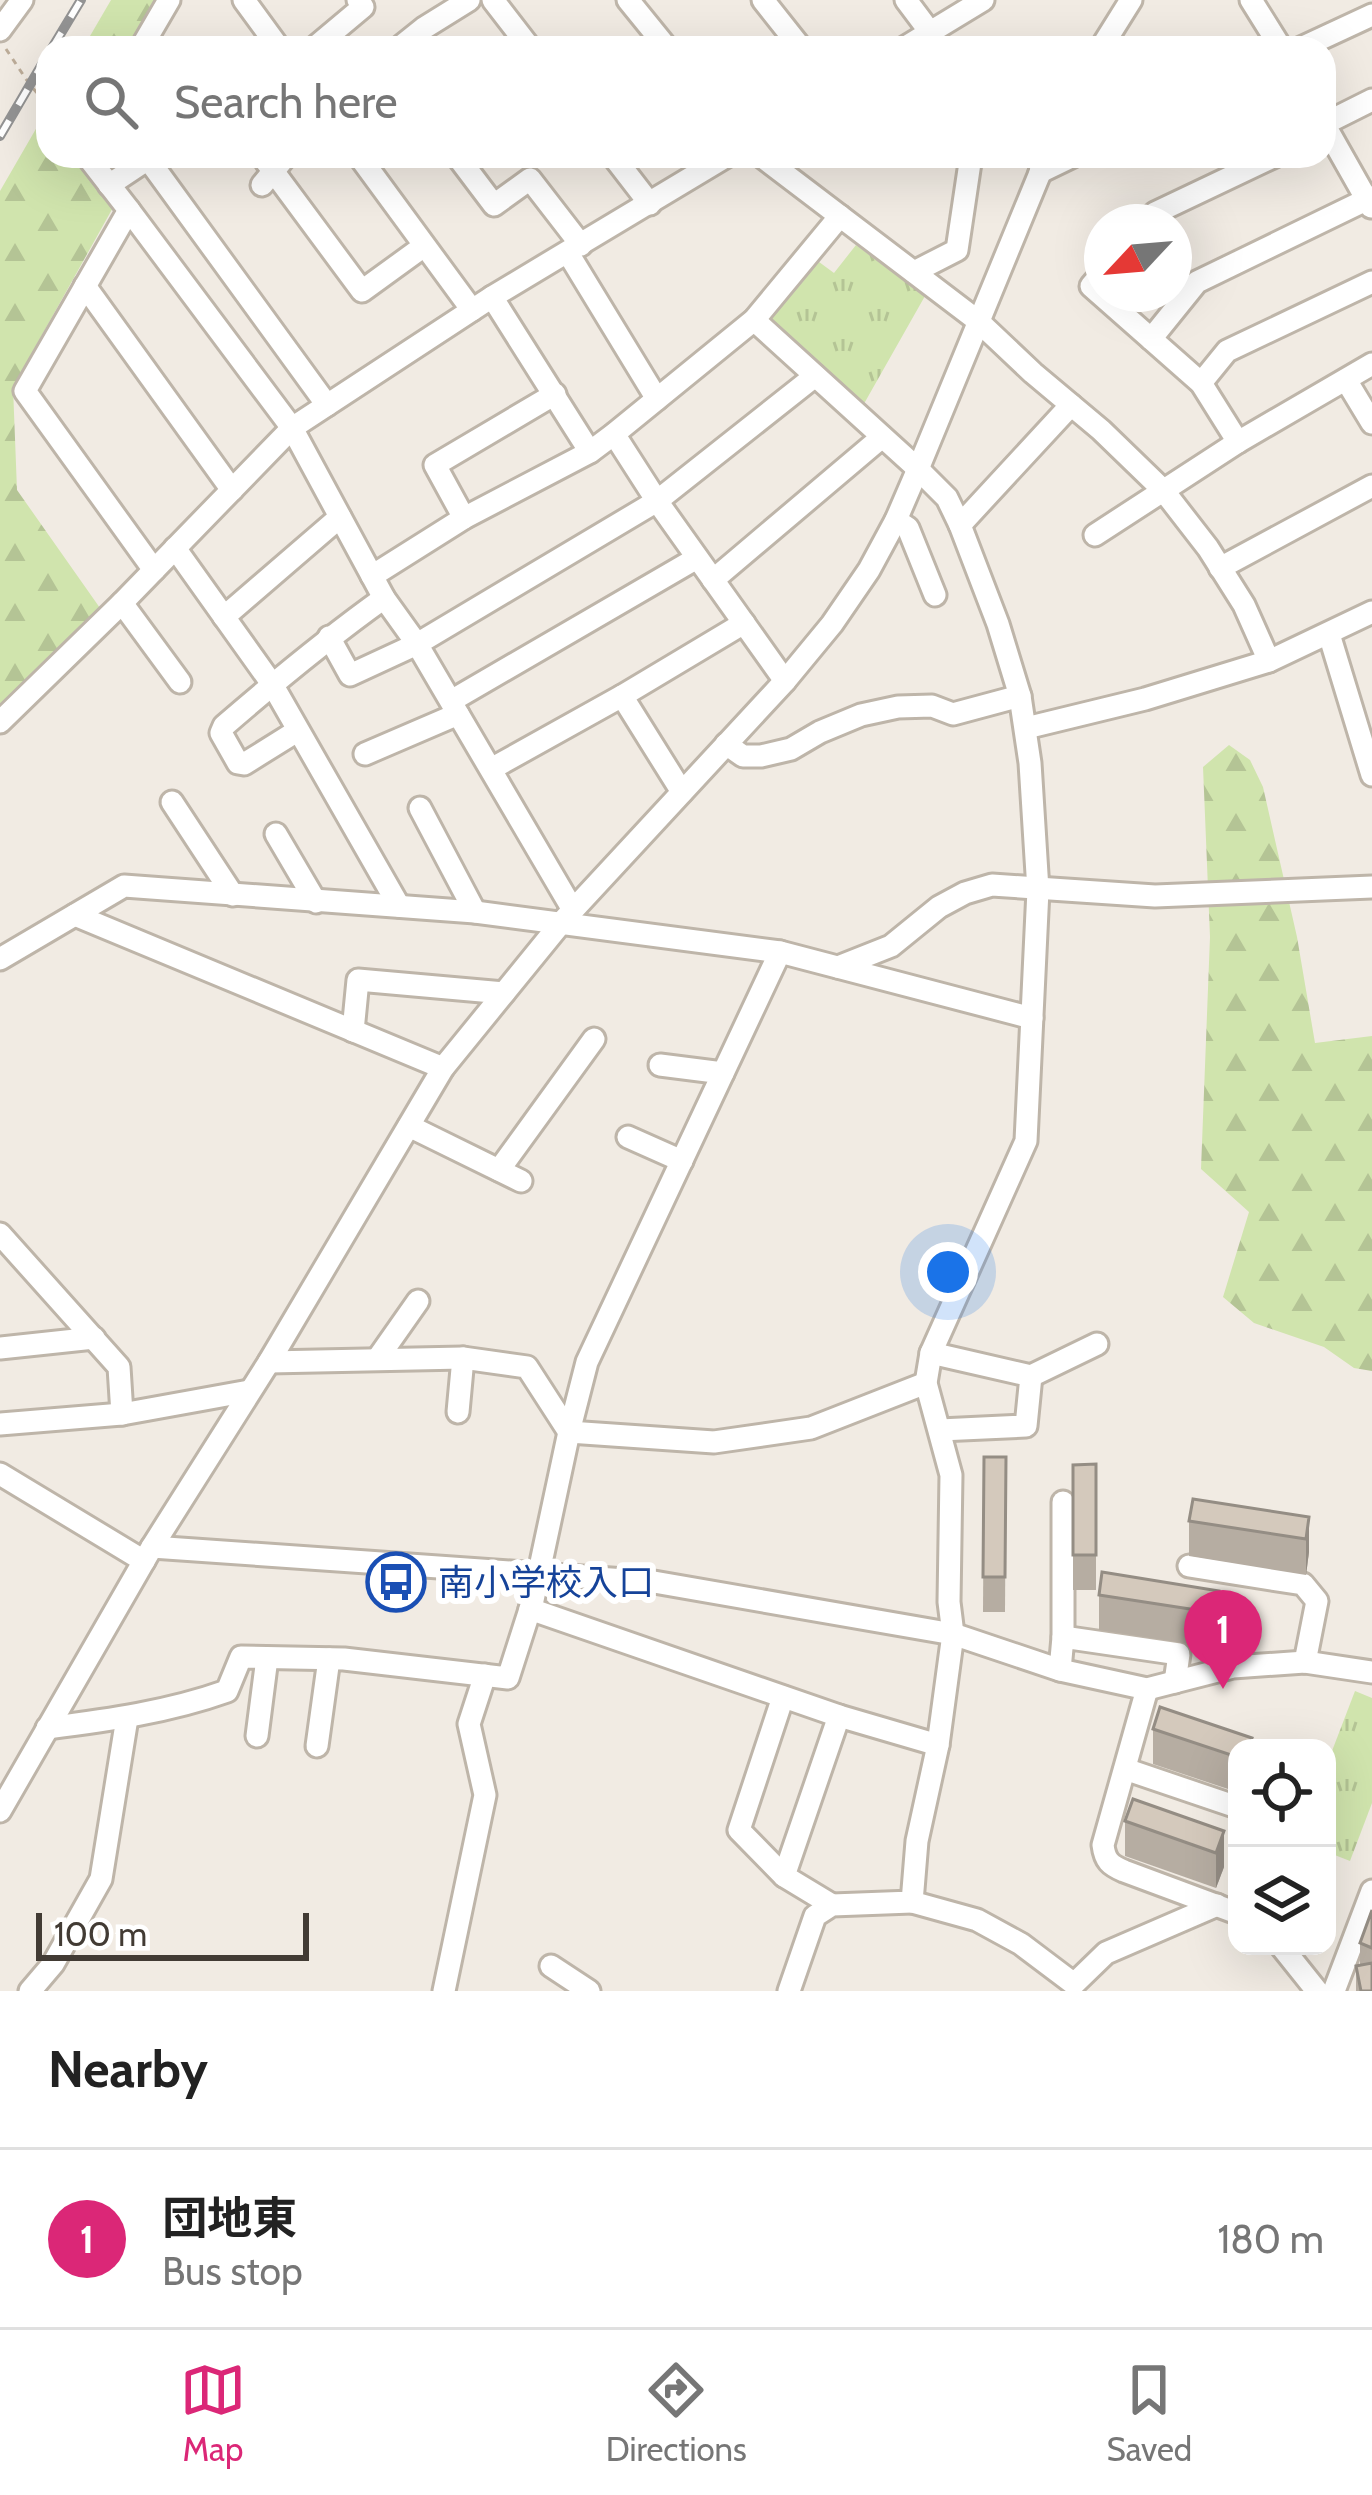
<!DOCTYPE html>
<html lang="en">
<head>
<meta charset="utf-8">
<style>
	:root { --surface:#fff; --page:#f2f2f2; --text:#222; --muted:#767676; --line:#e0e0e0; --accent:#db2777 }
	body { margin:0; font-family:Cabin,"Noto Sans JP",sans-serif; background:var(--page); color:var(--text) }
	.controls { position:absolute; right:36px; bottom:36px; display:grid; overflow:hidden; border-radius:24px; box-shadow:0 12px 48px #0002 }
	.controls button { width:108px; height:108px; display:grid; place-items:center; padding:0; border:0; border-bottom:3px solid var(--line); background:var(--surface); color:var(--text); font:60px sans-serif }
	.compass { position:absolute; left:1084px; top:204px; width:108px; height:108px; border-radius:50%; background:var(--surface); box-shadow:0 12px 48px #0002; rotate:244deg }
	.scale { position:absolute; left:36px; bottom:30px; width:273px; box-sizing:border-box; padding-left:12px; border:6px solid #423b34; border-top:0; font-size:33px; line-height:42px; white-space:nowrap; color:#423b34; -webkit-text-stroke:9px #fff; paint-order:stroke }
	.you { position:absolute; left:948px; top:1272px; width:42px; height:42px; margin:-30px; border:9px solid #fff; border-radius:50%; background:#1a73e8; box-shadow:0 0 0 18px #1a73e833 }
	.badge { display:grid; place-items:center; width:78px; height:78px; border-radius:50%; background:var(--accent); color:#fff; font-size:39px; font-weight:700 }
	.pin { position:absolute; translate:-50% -99px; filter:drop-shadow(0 3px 6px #0008) }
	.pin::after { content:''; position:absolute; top:63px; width:42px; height:36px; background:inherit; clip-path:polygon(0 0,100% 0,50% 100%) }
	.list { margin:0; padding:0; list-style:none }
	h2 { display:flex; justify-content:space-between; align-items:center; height:156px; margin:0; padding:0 48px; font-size:51px }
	h2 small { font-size:39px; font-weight:400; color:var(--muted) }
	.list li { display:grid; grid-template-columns:78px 1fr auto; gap:36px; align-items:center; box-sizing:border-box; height:180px; padding:0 48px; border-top:3px solid var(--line) }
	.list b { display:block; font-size:45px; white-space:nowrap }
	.list p { margin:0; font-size:39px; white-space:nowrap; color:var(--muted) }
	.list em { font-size:39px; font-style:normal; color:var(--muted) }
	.icon { flex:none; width:66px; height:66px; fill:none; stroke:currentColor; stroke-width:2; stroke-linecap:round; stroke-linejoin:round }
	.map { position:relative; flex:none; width:1372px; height:1991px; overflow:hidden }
	.search { position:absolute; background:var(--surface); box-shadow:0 12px 48px #0002; left:36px; right:36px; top:36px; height:132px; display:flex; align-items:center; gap:30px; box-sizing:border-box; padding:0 42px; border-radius:36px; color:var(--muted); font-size:45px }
	.sheet { height:336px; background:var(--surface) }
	nav { display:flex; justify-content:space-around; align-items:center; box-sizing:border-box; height:168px; border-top:3px solid var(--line); background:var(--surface); font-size:33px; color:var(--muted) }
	nav a { display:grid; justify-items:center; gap:6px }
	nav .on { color:var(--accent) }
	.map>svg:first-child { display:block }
</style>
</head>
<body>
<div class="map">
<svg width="1372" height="1991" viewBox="0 0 1372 1991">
	<defs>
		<pattern id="forest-firs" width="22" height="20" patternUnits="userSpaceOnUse" patternTransform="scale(3)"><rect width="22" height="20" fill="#d0e4ad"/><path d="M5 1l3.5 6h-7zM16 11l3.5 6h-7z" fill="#b4c495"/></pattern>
		<pattern id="park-tufts" width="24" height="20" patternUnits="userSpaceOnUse" patternTransform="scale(3)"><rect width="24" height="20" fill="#d0e4ad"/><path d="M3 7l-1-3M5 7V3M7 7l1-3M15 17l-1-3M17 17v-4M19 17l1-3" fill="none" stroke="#b4c495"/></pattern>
	</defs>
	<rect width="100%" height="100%" fill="#f1ebe3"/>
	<g fill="url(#forest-firs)">
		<path d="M 111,0 L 169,0 L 139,48 L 83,48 Z"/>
		<path d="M 48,108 L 48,156 L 75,156 L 115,204 L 13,387 L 17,490 L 100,608 L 51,672 L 0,722 L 0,191 Z"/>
		<path d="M 1229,745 L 1250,760 L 1263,787 L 1297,937 L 1315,1043 L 1372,1036 L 1372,1371 L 1354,1368 L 1324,1347 L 1254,1323 L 1223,1297 L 1249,1212 L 1201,1169 L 1210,937 L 1203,767 Z"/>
	</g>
	<g fill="url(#park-tufts)">
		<path d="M 856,245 L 925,296 L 861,409 L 771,325 L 769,316 L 815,259 L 834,273 Z"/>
		<path d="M 1355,1691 L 1372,1698 L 1372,1803 L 1350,1861 L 1327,1852 L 1327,1764 Z"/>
	</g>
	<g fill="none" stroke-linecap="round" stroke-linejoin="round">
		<defs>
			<g id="minor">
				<path d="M 244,0 L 279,48"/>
				<path d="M 493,0 L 530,48"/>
				<path d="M 628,0 L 667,48"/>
				<path d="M 763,0 L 801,48"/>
				<path d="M 906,0 L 930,32 L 938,48"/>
				<path d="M 1251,0 L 1281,48"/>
				<path d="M 0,30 L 22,0"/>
				<path d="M 141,48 L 169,0"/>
				<path d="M 314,48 L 363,7 L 358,0"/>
				<path d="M 399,48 L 424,28 L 469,0"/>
				<path d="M 904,48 L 983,0"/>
				<path d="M 1101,48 L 1131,0"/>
				<path d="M 1301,48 L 1372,15"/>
				<path d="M 1324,124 L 1371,207"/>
				<path d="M 1324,124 L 1372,100"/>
				<path d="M 87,156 L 129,210 L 25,391 L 154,570"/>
				<path d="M 262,156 L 362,291 L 424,246"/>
				<path d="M 359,156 L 472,310"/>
				<path d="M 457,156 L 494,205 L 530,179 L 581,245"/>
				<path d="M 613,156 L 650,204"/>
				<path d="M 761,156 L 978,321 L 1033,373 L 1101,430 L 1163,490 L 1208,548 L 1244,605 L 1269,661"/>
				<path d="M 1040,172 L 1073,156"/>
				<path d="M 109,185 L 148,159 L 327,405"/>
				<path d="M 262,185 L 286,156"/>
				<path d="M 129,210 L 292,428 L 384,598 L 417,644 L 573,910"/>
				<path d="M 1147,222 L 1155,213 L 1275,156"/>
				<path d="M 568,253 L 657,399"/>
				<path d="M 914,272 L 957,250 L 971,156"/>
				<path d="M 1102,273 L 1091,286 L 1201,383 L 1238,442"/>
				<path d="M 85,286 L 232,490"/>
				<path d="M 492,297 L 590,452"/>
				<path d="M 754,320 L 918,469 L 947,498 L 960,525 L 1071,405"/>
				<path d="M 1151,339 L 1197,282 L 1372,197"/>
				<path d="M 1346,380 L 1372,423"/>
				<path d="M 1201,383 L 1227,351 L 1372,282"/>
				<path d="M 614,434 L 657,501 L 785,681"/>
				<path d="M 464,518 L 435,465 L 555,394"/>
				<path d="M 896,520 L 908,528 L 935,595"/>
				<path d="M 1095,535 L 1238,442 L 1372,364"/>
				<path d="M 175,548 L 272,684 L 399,906"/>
				<path d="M 1220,568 L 1372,486"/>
				<path d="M 372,576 L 464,518 L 590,452 L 614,434 L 754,320 L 840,216"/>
				<path d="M 713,580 L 882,437"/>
				<path d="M 122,603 L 180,682"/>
				<path d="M 224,617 L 340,517"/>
				<path d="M 1329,634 L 1372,775"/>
				<path d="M 329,637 L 350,675 L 417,644 L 657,501 L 815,376"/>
				<path d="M 622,696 L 744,623"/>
				<path d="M 451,701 L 697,558"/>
				<path d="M 0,722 L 122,603 L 292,428 L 492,297 L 727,156"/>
				<path d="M 1026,728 L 1145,699 L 1269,661 L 1372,612"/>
				<path d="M 297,731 L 244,764 L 238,763 L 221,733 L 224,726 C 276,681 328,638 384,598"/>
				<path d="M 726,744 L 743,756 L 761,756 L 791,749 L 820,732 L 861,715 L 898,707 L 932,706 L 953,714 L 1020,696"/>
				<path d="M 365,754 L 458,714"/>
				<path d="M 491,769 L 622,696 L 682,792"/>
				<path d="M 172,802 L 233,895"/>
				<path d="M 420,808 L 475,912"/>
				<path d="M 276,834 L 316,902"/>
				<path d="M 75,915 L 443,1068"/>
				<path d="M 0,959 L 124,886 L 475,912 L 780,952 L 1032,1018"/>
				<path d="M 838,967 L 891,946 L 939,907 L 965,893 L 992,885 L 1155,896 L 1372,887"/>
				<path d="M 353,1031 L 358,980 L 504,993"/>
				<path d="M 660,1065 L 723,1073"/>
				<path d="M 409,1126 L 521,1181"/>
				<path d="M 628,1137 L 682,1161"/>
				<path d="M 499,1170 L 594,1039"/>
				<path d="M 0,1234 L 119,1367 L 122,1414"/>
				<path d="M 0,1348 L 94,1338"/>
				<path d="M 931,1353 L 1031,1376 L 1026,1426 L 940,1430"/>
				<path d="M 378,1358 L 418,1301"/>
				<path d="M 269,1362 L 463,1358 L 527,1367 L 569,1432 L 714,1442 L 811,1428 L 926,1383"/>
				<path d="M 1031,1376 L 1097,1344"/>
				<path d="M 458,1412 L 463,1358"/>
				<path d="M 0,1424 L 122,1414 L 249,1391"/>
				<path d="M 0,1474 L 144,1561"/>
				<path d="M 1063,1502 L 1063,1637"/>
				<path d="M 152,1547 L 654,1582 L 953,1634 L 1060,1670 L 1147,1689 L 1233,1667 L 1305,1662 L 1372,1672"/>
				<path d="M 1189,1566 L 1303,1584 L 1317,1601 L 1305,1662"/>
				<path d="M 530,1609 L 839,1716 L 938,1745"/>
				<path d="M 1060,1670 L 1063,1637 L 1179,1654 L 1175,1682"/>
				<path d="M 1147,1689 L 1103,1845 C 1105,1861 1110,1865 1124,1871 L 1237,1913"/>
				<path d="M 783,1697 L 739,1830 L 784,1876"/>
				<path d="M 47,1728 C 109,1720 168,1712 227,1691 L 241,1657 L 344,1659 L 508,1678 L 533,1600 L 569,1432 L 587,1362 L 780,952"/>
				<path d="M 257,1736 L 267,1658"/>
				<path d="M 317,1746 L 329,1659"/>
				<path d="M 1125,1769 L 1237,1807"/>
				<path d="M 0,1811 L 152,1547 L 269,1362 L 443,1068 L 561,923 L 785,681 L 832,624 L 869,570 L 896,520 L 918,469 L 1047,156"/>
				<path d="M 912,1902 L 977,1920 L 1021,1944 L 1074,1984 L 1106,1953 L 1217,1905"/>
				<path d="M 832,1905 L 784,1876 L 839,1716"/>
				<path d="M 1281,1946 L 1317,1991"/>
				<path d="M 551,1966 L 589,1991"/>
				<path d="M 30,1991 L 53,1964 L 101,1879 L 127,1718"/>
				<path d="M 444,1991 L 485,1795 L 469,1724 L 485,1675"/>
				<path d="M 789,1991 L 815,1916 L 832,1905 L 912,1902 L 917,1841 L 938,1745 L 953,1634 L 949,1602 L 951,1475 L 926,1383 L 931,1353 L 1026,1141 L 1038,890 L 1030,763 L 1020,696 L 998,624 L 960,525"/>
				<path d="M 1334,1991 L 1372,1891"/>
			</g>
		</defs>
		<use href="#minor" stroke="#beb5a9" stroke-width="27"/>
		<path stroke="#bcac98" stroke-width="3" stroke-dasharray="6 6" stroke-linecap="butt" d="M 6,49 L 30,85 L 48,105"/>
		<use href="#minor" stroke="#fff" stroke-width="21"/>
		<defs>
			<g id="rail">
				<path d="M 52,48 L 81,0"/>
				<path d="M 0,136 L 48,54"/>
			</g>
		</defs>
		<use href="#rail" stroke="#939393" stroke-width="10"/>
		<use href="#rail" stroke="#fff" stroke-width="6" stroke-dasharray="18" stroke-linecap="butt"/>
	</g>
	<g fill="#b6ada2">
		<path d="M 984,1457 L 1006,1457 L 1005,1612 L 983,1612 Z"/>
		<path d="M 1096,1464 L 1096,1590 L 1073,1590 L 1073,1465 Z"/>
		<path d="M 1309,1517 L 1309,1552 L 1306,1575 L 1189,1556 L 1189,1521 Z"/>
		<path d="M 1219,1591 L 1219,1626 L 1216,1648 L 1099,1630 L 1099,1595 Z"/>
		<path d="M 1153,1729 L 1252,1748 L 1237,1748 L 1237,1792 L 1153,1764 Z"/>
		<path d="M 1125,1821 L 1224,1831 L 1224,1867 L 1216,1888 L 1125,1856 Z"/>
		<path d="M 1372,1910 L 1372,1991 L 1356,1991 L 1356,1966 L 1360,1965 L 1360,1943 Z"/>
	</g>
	<g fill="#948d84">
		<path d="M 1309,1517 L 1309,1552 L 1306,1575 L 1306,1539 Z"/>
		<path d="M 1219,1591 L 1219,1626 L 1216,1648 L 1216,1613 Z"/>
		<path d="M 1224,1831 L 1224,1867 L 1216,1888 L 1216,1853 Z"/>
	</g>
	<g fill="#d4c9bc" stroke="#948d84" stroke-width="3">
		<path d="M 984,1457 L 1006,1457 L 1005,1577 L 983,1577 Z"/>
		<path d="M 1096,1464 L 1096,1555 L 1073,1555 L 1073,1465 Z"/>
		<path d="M 1193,1499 L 1309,1517 L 1306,1539 L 1189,1521 Z"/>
		<path d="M 1102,1572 L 1219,1591 L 1216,1613 L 1099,1595 Z"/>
		<path d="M 1160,1707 L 1252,1738 L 1248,1748 L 1237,1748 L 1237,1757 L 1153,1729 Z"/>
		<path d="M 1133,1799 L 1224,1831 L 1216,1853 L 1125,1821 Z"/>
		<path d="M 1372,1910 L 1372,1948 L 1360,1943 Z"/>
		<path d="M 1372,1963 L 1372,1991 L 1361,1991 L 1356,1966 Z"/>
	</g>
	<defs>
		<symbol id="bus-ring" viewBox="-11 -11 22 22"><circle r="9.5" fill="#fff" stroke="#1a4fb4" stroke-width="1.5"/><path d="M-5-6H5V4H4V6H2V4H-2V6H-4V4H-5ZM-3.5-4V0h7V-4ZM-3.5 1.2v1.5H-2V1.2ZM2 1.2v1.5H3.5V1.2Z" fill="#1a4fb4"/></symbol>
	</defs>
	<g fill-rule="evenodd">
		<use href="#bus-ring" x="363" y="1549" width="66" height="66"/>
	</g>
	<g text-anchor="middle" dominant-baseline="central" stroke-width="12" stroke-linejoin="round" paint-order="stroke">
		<g font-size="36" fill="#164399" stroke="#fff" text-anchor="start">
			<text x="438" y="1582">南小学校入口</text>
		</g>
	</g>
</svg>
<div class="controls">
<button><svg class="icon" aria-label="locate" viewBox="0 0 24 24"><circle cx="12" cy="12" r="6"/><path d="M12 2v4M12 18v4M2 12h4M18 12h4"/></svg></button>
<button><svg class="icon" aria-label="layers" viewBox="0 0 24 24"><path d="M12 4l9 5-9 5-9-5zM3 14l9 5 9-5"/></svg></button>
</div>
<svg class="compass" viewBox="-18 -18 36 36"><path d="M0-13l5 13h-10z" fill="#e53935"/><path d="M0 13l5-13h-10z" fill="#767676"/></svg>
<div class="scale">100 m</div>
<div class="you"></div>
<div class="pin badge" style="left:1223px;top:1689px">1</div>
<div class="search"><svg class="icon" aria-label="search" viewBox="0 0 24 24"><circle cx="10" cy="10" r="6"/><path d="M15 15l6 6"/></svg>Search here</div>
</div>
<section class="sheet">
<h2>Nearby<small></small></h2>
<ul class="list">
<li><span class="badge">1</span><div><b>団地東</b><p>Bus stop</p></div><em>180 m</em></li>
</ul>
</section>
<nav>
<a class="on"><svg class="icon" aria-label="map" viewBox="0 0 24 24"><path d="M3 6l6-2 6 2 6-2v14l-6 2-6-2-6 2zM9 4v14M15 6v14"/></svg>Map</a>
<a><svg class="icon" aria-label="directions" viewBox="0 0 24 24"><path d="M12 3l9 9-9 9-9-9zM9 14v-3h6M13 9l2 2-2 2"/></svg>Directions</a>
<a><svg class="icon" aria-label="saved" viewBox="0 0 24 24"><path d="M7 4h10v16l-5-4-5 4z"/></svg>Saved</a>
</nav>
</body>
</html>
